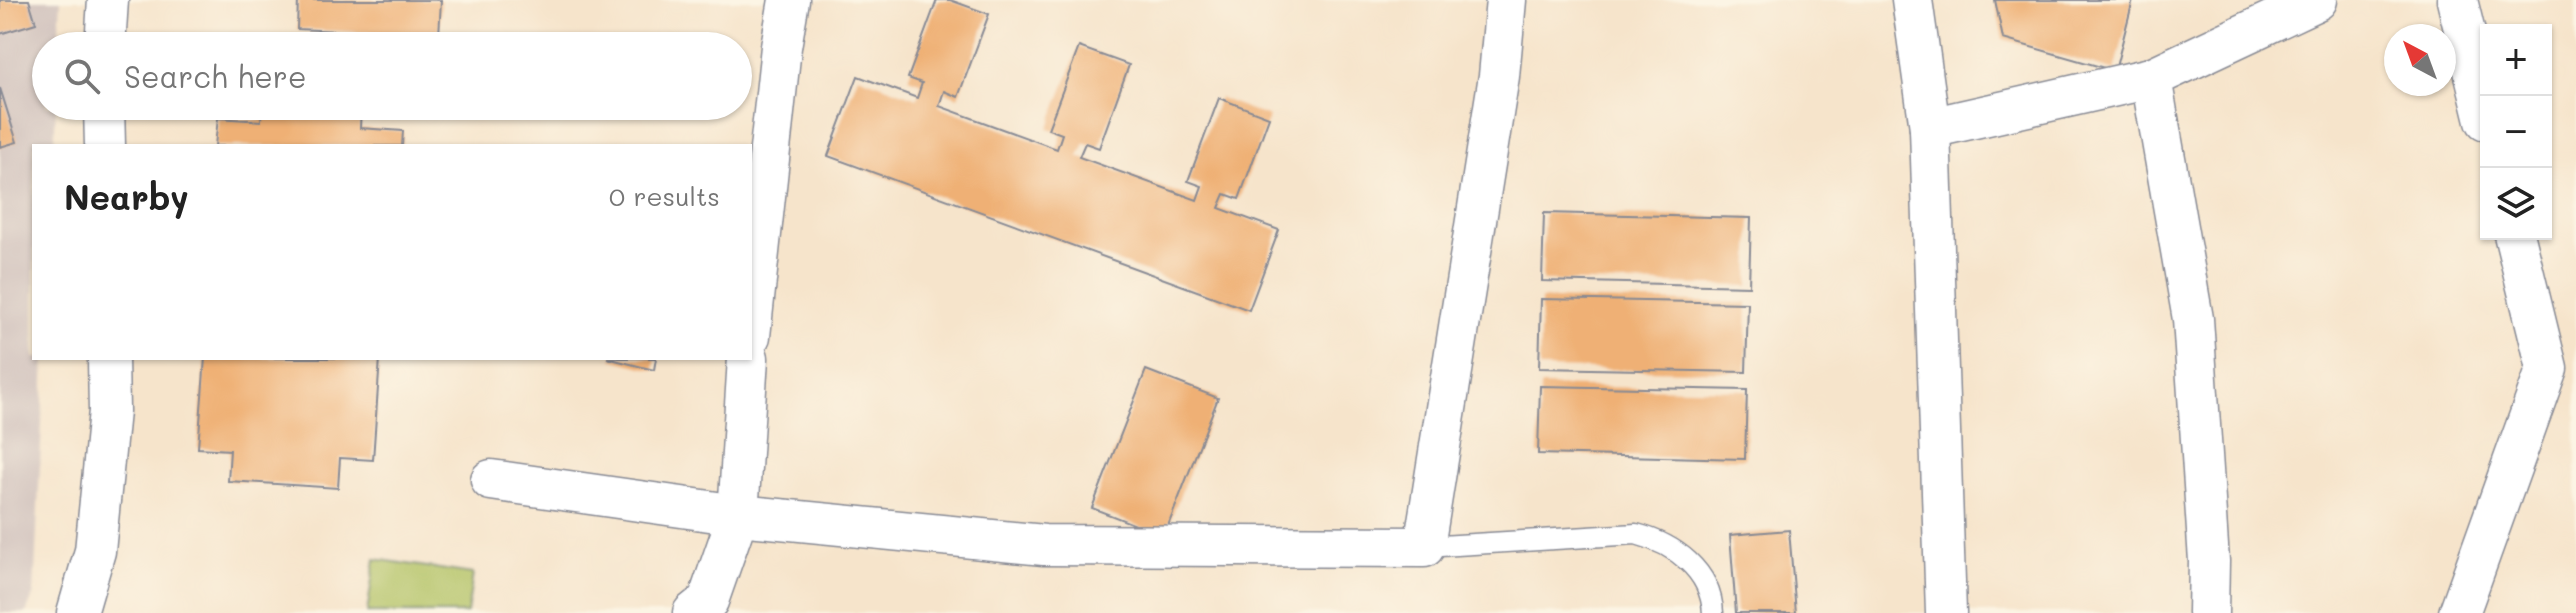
<!DOCTYPE html>
<html lang="en">
<head>
<meta charset="utf-8">
<style>
	:root { --surface:#fff; --page:#f6f6f6; --text:#222; --muted:#767676; --line:#e0e0e0 }
	body { margin:0; font-family:Mali,sans-serif; background:var(--page); color:var(--text) }
	.controls { position:absolute; right:24px; top:24px; display:grid; overflow:hidden; border-radius:0px; box-shadow:0 2px 6px #0004 }
	.controls button { width:72px; height:72px; display:grid; place-items:center; padding:0; border:0; border-bottom:2px solid var(--line); background:var(--surface); color:var(--text); font:40px sans-serif }
	.compass { position:absolute; left:2384px; top:24px; width:72px; height:72px; border-radius:50%; background:var(--surface); box-shadow:0 2px 6px #0004; rotate:319deg }
	.list { margin:0; padding:0; list-style:none }
	h2 { display:flex; justify-content:space-between; align-items:center; height:104px; margin:0; padding:0 32px; font-size:34px }
	h2 small { font-size:26px; font-weight:400; color:var(--muted) }
	.icon { flex:none; width:44px; height:44px; fill:none; stroke:currentColor; stroke-width:2; stroke-linecap:round; stroke-linejoin:round }
	.map { position:relative; flex:none; width:2576px; height:613px; overflow:hidden }
	.search { position:absolute; background:var(--surface); box-shadow:0 2px 6px #0004; left:32px; top:32px; width:720px; height:88px; display:flex; align-items:center; gap:20px; box-sizing:border-box; padding:0 28px; border-radius:44px; color:var(--muted); font-size:30px }
	.panel { position:absolute; background:var(--surface); box-shadow:0 2px 6px #0004; left:32px; top:144px; width:720px; height:216px; border-radius:0px }
	.map>svg:first-child { display:block }
</style>
</head>
<body>
<div class="map">
<svg width="2576" height="613" viewBox="0 0 2576 613">
	<rect width="100%" height="100%" fill="#fcf5e5"/>
	<filter id="ink" filterUnits="userSpaceOnUse"><feTurbulence type="fractalNoise" baseFrequency=".0125" numOctaves="2"/><feDisplacementMap in="SourceGraphic" scale="16" xChannelSelector="R" yChannelSelector="G"/><feConvolveMatrix kernelMatrix="1 2 1 2 8 2 1 2 1" color-interpolation-filters="sRGB"/></filter>
	<filter id="wash" filterUnits="userSpaceOnUse"><feTurbulence type="fractalNoise" baseFrequency=".006" numOctaves="4" result="noise"/><feDisplacementMap in="SourceGraphic" scale="32" xChannelSelector="R" yChannelSelector="G"/><feGaussianBlur stdDeviation="1.8" result="paint"/><feColorMatrix in="noise" values="0 0 0 0 0 0 0 0 0 0 0 0 0 0 0 0 0 1.4 0 .05"/><feComposite in="paint" operator="in"/></filter>
	<g filter="url(#wash)">
		<rect width="100%" height="100%" fill="#f6e4cb"/>
		<path fill="#cfc0bb" d="M 0,0 L 61,0 L 58,46 L 46,46 L 46,106 L 56,106 L 54,146 L 34,146 L 34,358 L 45,358 L 34,593 L 26,613 L 0,613 Z"/>
		<path fill="#b2c265" stroke="#667862" stroke-width="2" d="M 375,559 L 473,574 L 467,613 L 367,613 Z"/>
		<g id="blocks">
			<g fill="#efb074">
				<path d="M 0,0 L 29,0 L 36,23 L 0,34 Z"/>
				<path d="M 298,0 L 441,0 L 439,36 L 297,29 Z"/>
				<path d="M 937,0 L 950,0 L 989,14 L 958,97 L 944,91 L 939,106 L 1057,149 L 1062,134 L 1048,129 L 1079,47 L 1129,65 L 1099,148 L 1085,143 L 1079,157 L 1197,200 L 1202,186 L 1188,181 L 1219,98 L 1269,117 L 1239,199 L 1225,194 L 1219,208 L 1279,230 L 1249,310 L 828,156 L 858,76 L 917,98 L 922,83 L 908,78 Z"/>
				<path d="M 1995,0 L 2133,0 L 2115,71 L 2003,39 Z"/>
				<path d="M 0,88 L 17,142 L 0,147 Z"/>
				<path d="M 262,106 L 361,106 L 360,128 L 403,131 L 402,146 L 215,146 L 218,118 L 261,121 Z"/>
				<path d="M 1544,213 L 1751,218 L 1749,286 L 1542,281 Z"/>
				<path d="M 1541,299 L 1748,303 L 1746,372 L 1539,368 Z"/>
				<path d="M 205,358 L 380,358 L 373,460 L 340,458 L 338,488 L 228,481 L 230,450 L 198,448 Z"/>
				<path d="M 607,358 L 656,358 L 654,370 Z"/>
				<path d="M 1146,370 L 1218,398 L 1164,536 L 1092,508 Z"/>
				<path d="M 1540,386 L 1747,390 L 1745,459 L 1538,454 Z"/>
				<path d="M 1789,530 L 1796,613 L 1736,613 L 1730,535 Z"/>
			</g>
		</g>
	</g>
	<g filter="url(#ink)">
		<use href="#blocks" fill-opacity="0" stroke="#888a94" stroke-width="2"/>
		<g fill="none" stroke-linecap="round" stroke-linejoin="round">
			<defs>
				<path id="lane" d="M 1424,547 L 1636,534 C 1674,544 1711,570 1713,613"/>
				<g id="street">
					<path d="M 1912,0 L 1930,128 L 1946,613"/>
					<path d="M 2457,0 L 2486,120"/>
					<path d="M 105,46 L 108,0"/>
					<path d="M 2151,78 L 2193,319 L 2209,561 L 2208,613"/>
					<path d="M 104,106 L 105,146"/>
					<path d="M 1930,128 L 2151,78 L 2317,0"/>
					<path d="M 750,336 L 781,47 L 789,0"/>
					<path d="M 491,480 L 738,515 L 1044,545 L 1424,547 L 1499,76 L 1506,0"/>
					<path d="M 77,613 L 95,551 L 109,411 L 108,358"/>
					<path d="M 693,613 L 708,601 L 738,515 L 748,358"/>
					<path d="M 2459,613 L 2547,368 L 2514,234"/>
				</g>
			</defs>
			<use href="#lane" stroke="#888a94" stroke-width="23"/>
			<use href="#street" stroke="#888a94" stroke-width="43"/>
			<use href="#lane" stroke="#fff" stroke-width="20"/>
			<use href="#street" stroke="#fff" stroke-width="40"/>
		</g>
	</g>
</svg>
<div class="controls">
<button>+</button>
<button>−</button>
<button><svg class="icon" aria-label="layers" viewBox="0 0 24 24"><path d="M12 4l9 5-9 5-9-5zM3 14l9 5 9-5"/></svg></button>
</div>
<svg class="compass" viewBox="-18 -18 36 36"><path d="M0-13l5 13h-10z" fill="#e53935"/><path d="M0 13l5-13h-10z" fill="#767676"/></svg>
<div class="search"><svg class="icon" aria-label="search" viewBox="0 0 24 24"><circle cx="10" cy="10" r="6"/><path d="M15 15l6 6"/></svg>Search here</div>
<section class="panel">
<h2>Nearby<small>0 results</small></h2>
<ul class="list">
</ul>
</section>
</div>
</body>
</html>
